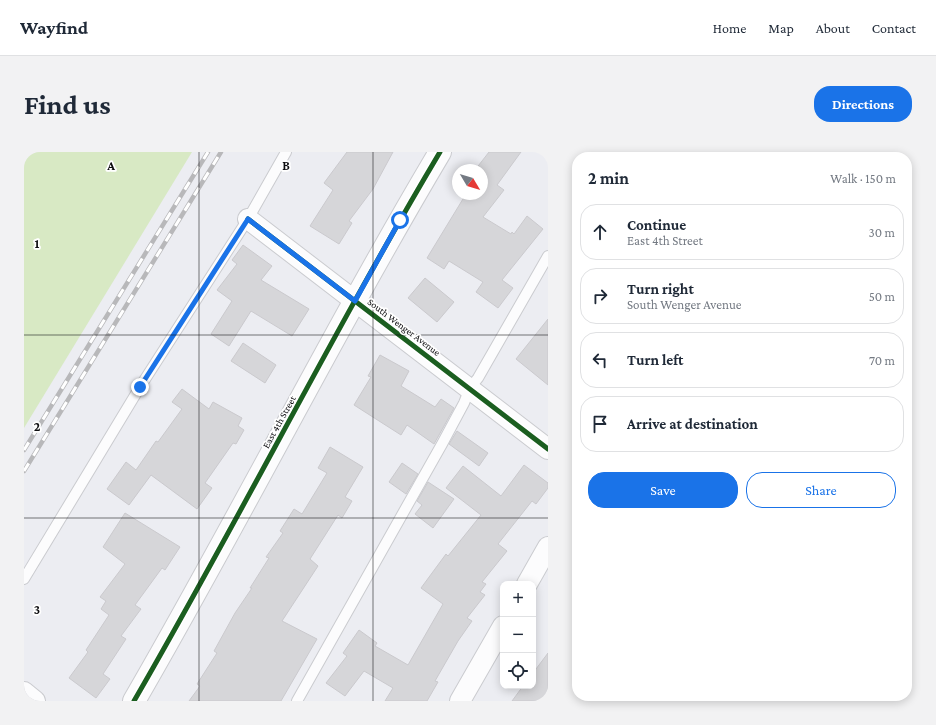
<!DOCTYPE html>
<html lang="en">
<head>
<meta charset="utf-8">
<style>
	:root { --surface:#fff; --page:#f2f2f3; --text:#1f2937; --muted:#747a83; --line:#e0e1e3; --accent:#1a73e8 }
	body { margin:0; font-family:"Crimson Pro",serif; background:var(--page); color:var(--text) }
	.controls { position:absolute; right:12px; bottom:12px; display:grid; overflow:hidden; border-radius:8px; box-shadow:0 2px 10px #0003 }
	.controls button { width:36px; height:36px; display:grid; place-items:center; padding:0; border:0; border-bottom:1px solid var(--line); background:var(--surface); color:var(--text); font:20px sans-serif }
	.compass { position:absolute; left:428px; top:12px; width:36px; height:36px; border-radius:50%; background:var(--surface); box-shadow:0 2px 10px #0003; rotate:128deg }
	.stop { position:absolute; width:12px; height:12px; margin:-9px; border:3px solid #1a73e8; border-radius:50%; background:#fff }
	.stop.end { background:#1a73e8; border-color:#fff; box-shadow:0 1px 4px #0008 }
	.list { margin:0; padding:0; list-style:none }
	h2 { display:flex; justify-content:space-between; align-items:center; height:52px; margin:0; padding:0 16px; font-size:17px }
	h2 small { font-size:13px; font-weight:400; color:var(--muted) }
	.list li { display:grid; grid-template-columns:26px 1fr auto; gap:12px; align-items:center; box-sizing:border-box; height:56px; margin:0 8px 8px; padding:0 8px; border:1px solid var(--line); border-radius:16px }
	.list b { display:block; font-size:15px; white-space:nowrap }
	.list p { margin:0; font-size:13px; white-space:nowrap; color:var(--muted) }
	.list em { font-size:13px; font-style:normal; color:var(--muted) }
	.actions { display:flex; gap:8px; padding:12px 16px }
	.actions a { flex:1; padding:9px 0; border:1px solid var(--accent); border-radius:16px; text-align:center; font-size:14px; color:var(--accent) }
	.actions .main { background:var(--accent); color:#fff }
	.icon { flex:none; width:22px; height:22px; fill:none; stroke:currentColor; stroke-width:2; stroke-linecap:round; stroke-linejoin:round }
	.map { position:relative; flex:none; width:524px; height:549px; overflow:hidden; border-radius:16px }
	header { display:flex; align-items:center; gap:24px; box-sizing:border-box; height:56px; padding:0 20px; background:var(--surface); border-bottom:1px solid var(--line) }
	header strong { font-size:19px }
	nav { display:flex; gap:22px; margin-inline-start:auto; font-size:14px }
	.intro { display:flex; align-items:center; justify-content:space-between; box-sizing:border-box; height:96px; padding:0 24px }
	h1 { margin:0; font-size:28px }
	.button { padding:10px 18px; border-radius:16px; background:var(--accent); color:#fff; font-size:14px; font-weight:700 }
	main { display:flex; gap:24px; padding:0 24px }
	aside { flex:1; background:var(--surface); border-radius:16px; box-shadow:0 2px 10px #0003 }
	.map>svg:first-child { display:block }
</style>
</head>
<body>
<header>
<strong>Wayfind</strong>
<nav><a>Home</a><a>Map</a><a>About</a><a>Contact</a></nav>
</header>
<div class="intro"><h1>Find us</h1><a class="button">Directions</a></div>
<main>
<div class="map">
<svg width="524" height="549" viewBox="0 0 524 549">
	<rect width="100%" height="100%" fill="#ecedf2"/>
	<path fill="#d8e9c4" d="M 0,0 L 168,0 L 0,276 Z"/>
	<g fill="#d6d6d9" stroke="#cac9cd">
		<path d="M 323,0 L 369,0 L 349,37 L 325,69 L 328,71 L 315,92 L 286,74 L 309,38 L 300,31 Z"/>
		<path d="M 465,0 L 497,0 L 473,33 L 480,38 L 459,65 L 487,82 L 488,80 L 490,82 L 503,64 L 519,77 L 478,128 L 489,136 L 474,156 L 452,140 L 459,130 L 425,109 L 420,117 L 403,106 L 442,42 L 458,42 L 458,18 L 451,18 Z"/>
		<path d="M 219,93 L 248,114 L 237,128 L 285,157 L 268,184 L 227,159 L 205,194 L 187,182 L 208,149 L 193,138 L 213,112 L 208,108 Z"/>
		<path d="M 401,126 L 430,150 L 413,170 L 384,146 Z"/>
		<path d="M 524,167 L 524,233 L 492,207 Z"/>
		<path d="M 219,191 L 252,213 L 241,231 L 207,209 Z"/>
		<path d="M 356,203 L 385,219 L 377,234 L 411,255 L 417,247 L 430,256 L 410,292 L 383,273 L 377,283 L 330,253 L 347,225 L 344,224 Z"/>
		<path d="M 158,237 L 185,257 L 189,250 L 218,266 L 214,274 L 220,278 L 212,292 L 209,291 L 181,331 L 188,336 L 173,357 L 127,323 L 105,353 L 83,337 L 102,310 L 112,318 L 132,289 L 134,290 L 158,257 L 148,250 Z"/>
		<path d="M 433,279 L 464,301 L 455,314 L 425,292 Z"/>
		<path d="M 306,295 L 339,315 L 321,345 L 328,349 L 318,366 L 314,363 L 286,407 L 294,414 L 258,469 L 293,487 L 257,549 L 165,549 L 176,534 L 173,532 L 193,501 L 190,499 L 211,461 L 228,436 L 226,436 L 245,406 L 242,405 L 259,381 L 256,379 L 270,357 L 278,362 L 303,321 L 294,316 Z"/>
		<path d="M 378,311 L 394,322 L 382,342 L 365,330 Z"/>
		<path d="M 500,313 L 524,331 L 524,336 L 512,352 L 508,349 L 474,392 L 483,399 L 458,430 L 462,432 L 456,440 L 461,443 L 443,466 L 448,469 L 434,489 L 411,529 L 414,530 L 403,549 L 361,549 L 369,536 L 340,519 L 321,544 L 302,531 L 323,504 L 319,501 L 335,478 L 353,491 L 351,494 L 384,513 L 419,452 L 397,436 L 422,402 L 424,404 L 457,363 L 422,336 L 439,314 L 477,344 Z"/>
		<path d="M 404,330 L 430,347 L 409,376 L 391,362 L 398,353 L 393,349 Z"/>
		<path d="M 101,361 L 156,395 L 141,418 L 138,416 L 111,453 L 117,457 L 97,484 L 102,487 L 79,522 L 86,527 L 72,546 L 45,526 L 64,500 L 62,498 L 85,463 L 77,457 L 82,449 L 76,445 L 101,412 L 79,395 Z"/>
		<path d="M 524,501 L 524,540 L 518,549 L 488,549 L 499,534 L 509,534 L 509,521 Z"/>
	</g>
	<g fill="none" stroke-linecap="round" stroke-linejoin="round">
		<defs>
			<g id="lane">
				<path d="M 0,427 L 116,235 L 224,67 L 262,0"/>
				<path d="M 273,549 L 418,292 L 440,251 L 446,236 L 454,226 L 524,104"/>
			</g>
			<g id="street">
				<path d="M 224,67 L 524,297"/>
				<path d="M 503,432 L 524,395"/>
				<path d="M 0,540 L 11,549"/>
				<path d="M 436,549 L 479,474"/>
			</g>
			<path id="secondary" d="M 110,549 C 215,368 309,180 416,0"/>
		</defs>
		<use href="#lane" stroke="#cacbcf" stroke-width="12"/>
		<use href="#street" stroke="#cacbcf" stroke-width="22"/>
		<use href="#secondary" stroke="#cacbcf" stroke-width="24"/>
		<use href="#lane" stroke="#fcfcfd" stroke-width="10"/>
		<use href="#street" stroke="#fcfcfd" stroke-width="20"/>
		<use href="#secondary" stroke="#fcfcfd" stroke-width="22"/>
		<defs>
			<g id="rail">
				<path d="M 0,298 L 184,0"/>
				<path d="M 0,319 L 197,0"/>
			</g>
		</defs>
		<use href="#rail" stroke="#b8b8ba" stroke-width="4.5"/>
		<use href="#rail" stroke="#fff" stroke-width="3" stroke-dasharray="9" stroke-linecap="butt"/>
		<defs>
			<g id="cycleway">
				<path d="M 224,67 L 524,297"/>
				<path d="M 110,549 C 215,368 309,180 416,0"/>
			</g>
		</defs>
		<use href="#cycleway" stroke="#fff" stroke-width="8"/>
		<use href="#cycleway" stroke="#1b5e20" stroke-width="5"/>
	</g>
	<g fill="none" stroke-linecap="round" stroke-linejoin="round">
		<path stroke="#1a73e8" stroke-width="5" d="M 116,235 L 224,67 L 331,149 L 376,68"/>
	</g>
	<path fill="none" stroke="#0d0d10" stroke-width="1" stroke-opacity="0.55" d="M 175,0 L 175,549M 349,0 L 349,549M 0,183 L 524,183M 0,366 L 524,366"/>
	<g text-anchor="middle" dominant-baseline="central" stroke-width="3.5" stroke-linejoin="round" paint-order="stroke">
		<g font-size="10" fill="#0d0d10" stroke="#fff">
			<text transform="translate(380 175) rotate(37)">South Wenger Avenue</text>
			<text transform="translate(255 270) rotate(-61)">East 4th Street</text>
		</g>
	</g>
	<g font-size="13" text-anchor="middle" font-weight="bold" fill="#0d0d10" stroke="#fff" stroke-width="3.5" stroke-linejoin="round" paint-order="stroke">
		<text x="87" y="18">A</text>
		<text x="262" y="18">B</text>
		<text x="13" y="96">1</text>
		<text x="13" y="279">2</text>
		<text x="13" y="462">3</text>
	</g>
</svg>
<div class="controls">
<button>+</button>
<button>−</button>
<button><svg class="icon" aria-label="locate" viewBox="0 0 24 24"><circle cx="12" cy="12" r="6"/><path d="M12 2v4M12 18v4M2 12h4M18 12h4"/></svg></button>
</div>
<svg class="compass" viewBox="-18 -18 36 36"><path d="M0-13l5 13h-10z" fill="#e53935"/><path d="M0 13l5-13h-10z" fill="#747a83"/></svg>
<div class="stop" style="left:376px;top:68px"></div>
<div class="stop end" style="left:116px;top:235px"></div>
</div>
<aside>
<h2>2 min<small>Walk · 150 m</small></h2>
<ul class="list">
<li><svg class="icon" aria-label="ahead" viewBox="0 0 24 24"><path d="M12 20V5M6 11l6-6 6 6"/></svg><div><b>Continue</b><p>East 4th Street</p></div><em>30 m</em></li>
<li><svg class="icon" aria-label="right" viewBox="0 0 24 24"><path d="M7 20v-9h11M14 6l5 5-5 5"/></svg><div><b>Turn right</b><p>South Wenger Avenue</p></div><em>50 m</em></li>
<li><svg class="icon" aria-label="left" viewBox="0 0 24 24"><path d="M17 20v-9H6M10 6l-5 5 5 5"/></svg><div><b>Turn left</b></div><em>70 m</em></li>
<li><svg class="icon" aria-label="arrive" viewBox="0 0 24 24"><path d="M6 21V4h12l-3 4 3 4H6"/></svg><div><b>Arrive at destination</b></div></li>
</ul>
<div class="actions"><a class="main">Save</a><a>Share</a></div>
</aside>
</main>
</body>
</html>
